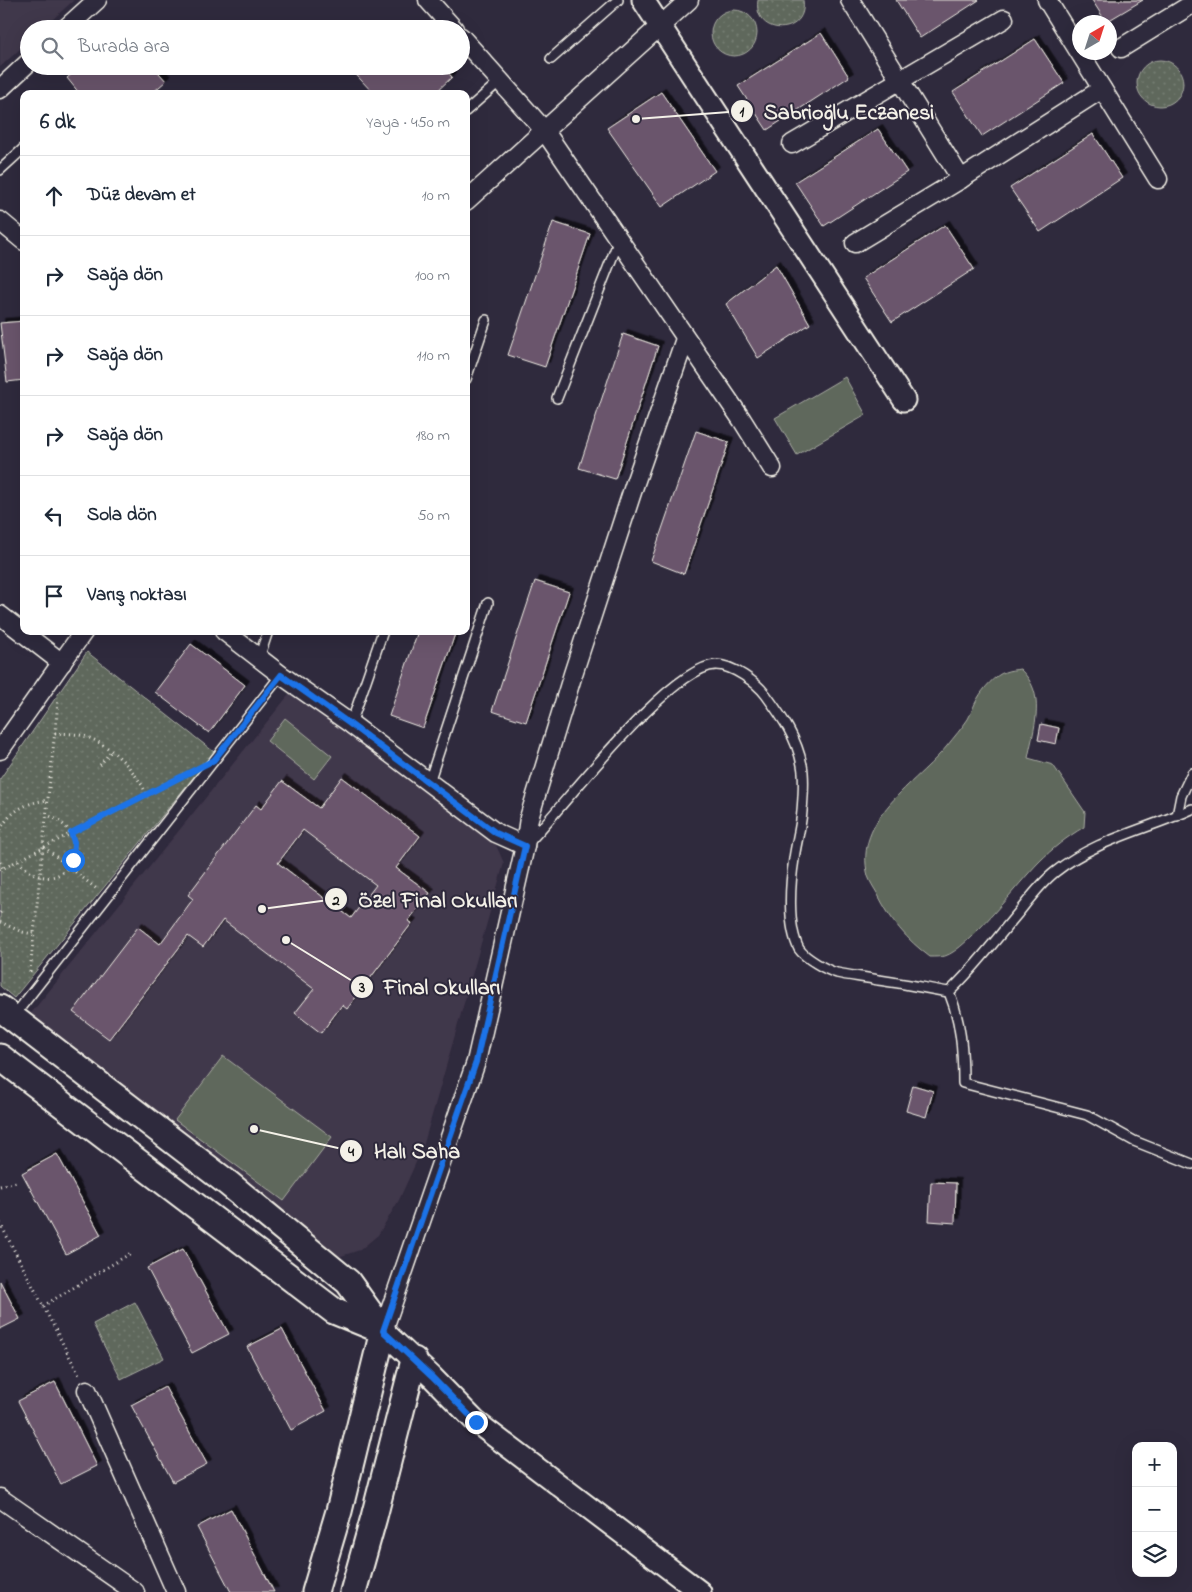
<!DOCTYPE html>
<html lang="tr">
<head>
<meta charset="utf-8">
<style>
	:root { --surface:#fff; --page:#f2f2f3; --text:#1f2937; --muted:#747a83; --line:#e0e1e3 }
	body { margin:0; font-family:"Indie Flower",sans-serif; background:var(--page); color:var(--text) }
	.controls { position:absolute; right:15px; bottom:15px; display:grid; overflow:hidden; border-radius:10px; box-shadow:0 5px 20px #0002 }
	.controls button { width:45px; height:45px; display:grid; place-items:center; padding:0; border:0; border-bottom:1px solid var(--line); background:var(--surface); color:var(--text); font:25px sans-serif }
	.compass { position:absolute; left:1072px; top:15px; width:45px; height:45px; border-radius:50%; background:var(--surface); box-shadow:0 5px 20px #0002; rotate:39deg }
	.stop { position:absolute; width:15px; height:15px; margin:-11px; border:4px solid #1a73e8; border-radius:50%; background:#fff }
	.stop.end { background:#1a73e8; border-color:#fff; box-shadow:0 1px 5px #0008 }
	.list { margin:0; padding:0; list-style:none }
	h2 { display:flex; justify-content:space-between; align-items:center; height:65px; margin:0; padding:0 20px; font-size:21px }
	h2 small { font-size:16px; font-weight:400; color:var(--muted) }
	.list li { display:grid; grid-template-columns:32px 1fr auto; gap:15px; align-items:center; box-sizing:border-box; height:80px; padding:0 20px; border-top:1px solid var(--line) }
	.list b { display:block; font-size:19px; white-space:nowrap }
	.list em { font-size:16px; font-style:normal; color:var(--muted) }
	.icon { flex:none; width:28px; height:28px; fill:none; stroke:currentColor; stroke-width:2; stroke-linecap:round; stroke-linejoin:round }
	.map { position:relative; flex:none; width:1192px; height:1592px; overflow:hidden }
	.search { position:absolute; background:var(--surface); box-shadow:0 5px 20px #0002; left:20px; top:20px; width:450px; height:55px; display:flex; align-items:center; gap:12px; box-sizing:border-box; padding:0 18px; border-radius:28px; color:var(--muted); font-size:19px }
	.panel { position:absolute; background:var(--surface); box-shadow:0 5px 20px #0002; left:20px; top:90px; width:450px; height:545px; border-radius:10px }
	.map>svg:first-child { display:block }
</style>
</head>
<body>
<div class="map">
<svg width="1192" height="1592" viewBox="0 0 1192 1592">
	<defs>
		<pattern id="grass-dots" width="8" height="8" patternUnits="userSpaceOnUse" patternTransform="scale(1.25)"><rect width="8" height="8" fill="#5e685c"/><path d="M2 2h.1M6 6h.1" fill="none" stroke="#767e73" stroke-width="1.8" stroke-linecap="round"/></pattern>
		<filter id="shadow"><feDropShadow dx="4.5" dy="-4.5" stdDeviation="0" flood-color="#0009"/></filter>
	</defs>
	<rect width="100%" height="100%" fill="#2f2a3d"/>
	<filter id="ink" filterUnits="userSpaceOnUse"><feTurbulence type="fractalNoise" baseFrequency=".02" numOctaves="2"/><feDisplacementMap in="SourceGraphic" scale="10" xChannelSelector="R" yChannelSelector="G"/><feConvolveMatrix kernelMatrix="1 2 1 2 8 2 1 2 1" color-interpolation-filters="sRGB"/></filter>
	<g filter="url(#ink)">
		<g fill="#41374b">
			<path d="M 0,0 L 74,0 L 42,29 L 29,29 L 29,41 L 0,67 Z"/>
			<path d="M 292,691 L 495,843 L 504,863 L 423,1147 L 399,1200 L 378,1235 L 360,1250 L 338,1257 L 152,1111 L 28,1017 Z"/>
		</g>
		<g fill="url(#grass-dots)" stroke="#a9aca2">
			<path d="M 758,0 L 803,0 C 809,37 752,37 758,0 Z"/>
			<circle cx="734" cy="33" r="23"/>
			<circle cx="1160" cy="83" r="23"/>
			<path d="M 87,652 L 214,752 L 14,998 L 0,986 L 0,779 Z"/>
			<path d="M 135,1302 L 164,1358 L 121,1379 L 93,1324 Z"/>
		</g>
		<g fill="#5e685c" stroke="#a9aca2">
			<path d="M 845,377 L 866,415 L 797,455 L 775,418 Z"/>
			<path d="M 1020,669 C 1047,694 1034,726 1028,758 L 1053,765 L 1085,812 L 1084,827 C 1067,837 1053,848 1039,862 C 1020,881 967,950 945,956 C 940,957 935,957 930,957 C 906,939 891,921 877,893 C 874,888 870,882 868,876 C 853,818 916,784 947,746 C 954,737 962,728 968,719 C 972,712 974,704 978,698 C 983,689 995,675 1005,672 C 1010,670 1015,670 1020,669 Z"/>
			<path d="M 285,718 L 332,756 L 314,779 L 267,741 Z"/>
			<path d="M 223,1056 L 332,1137 L 284,1201 L 175,1120 Z"/>
		</g>
		<g fill="#6a556c" stroke="#f4f1e8" fill-rule="evenodd" filter="url(#shadow)">
			<path d="M 896,0 L 979,0 L 920,38 Z"/>
			<path d="M 1092,0 L 1143,0 L 1106,22 Z"/>
			<path d="M 821,33 L 849,77 L 767,130 L 738,86 Z"/>
			<path d="M 1035,39 L 1064,83 L 982,136 L 953,92 Z"/>
			<path d="M 81,66 L 153,66 L 166,81 L 151,94 L 80,94 L 67,78 Z"/>
			<path d="M 348,66 L 442,66 L 452,77 L 434,94 L 374,94 Z"/>
			<path d="M 661,92 L 715,171 L 662,207 L 607,128 Z"/>
			<path d="M 878,129 L 907,172 L 824,226 L 795,182 Z"/>
			<path d="M 1093,134 L 1122,178 L 1040,232 L 1010,188 Z"/>
			<path d="M 553,222 L 590,234 L 545,367 L 508,355 Z"/>
			<path d="M 945,225 L 974,269 L 892,322 L 863,278 Z"/>
			<path d="M 776,265 L 810,324 L 758,358 L 726,304 Z"/>
			<path d="M 24,321 L 24,380 L 7,382 L 0,323 Z"/>
			<path d="M 623,334 L 658,346 L 615,479 L 579,468 Z"/>
			<path d="M 696,431 L 729,442 L 684,574 L 651,561 Z"/>
			<path d="M 535,581 L 569,592 L 526,722 L 492,711 Z"/>
			<path d="M 418,631 L 456,631 L 423,728 L 389,716 Z"/>
			<path d="M 191,644 L 245,685 L 209,733 L 155,692 Z"/>
			<path d="M 1041,724 L 1059,728 L 1056,744 L 1038,740 Z"/>
			<path d="M 342,777 L 420,836 L 396,868 L 430,893 L 408,921 L 412,923 L 347,1009 L 342,1005 L 321,1033 L 295,1013 L 314,989 L 223,920 L 203,947 L 188,936 L 109,1039 L 73,1012 L 138,927 L 160,944 L 193,899 L 188,895 L 256,805 L 261,809 L 282,781 L 319,808 ZM 303,830 L 376,885 L 351,918 L 278,863 Z"/>
			<path d="M 913,1085 L 933,1091 L 926,1117 L 906,1111 Z"/>
			<path d="M 57,1154 L 101,1235 L 66,1254 L 22,1173 Z"/>
			<path d="M 931,1182 L 956,1183 L 955,1223 L 929,1221 Z"/>
			<path d="M 183,1249 L 229,1334 L 192,1353 L 147,1268 Z"/>
			<path d="M 0,1281 L 20,1319 L 0,1329 Z"/>
			<path d="M 282,1329 L 326,1411 L 291,1430 L 247,1347 Z"/>
			<path d="M 55,1382 L 97,1466 L 61,1484 L 18,1401 Z"/>
			<path d="M 165,1387 L 207,1464 L 173,1482 L 131,1405 Z"/>
			<path d="M 231,1509 L 274,1592 L 231,1592 L 197,1527 Z"/>
		</g>
		<g fill="none" stroke-linecap="round" stroke-linejoin="round">
			<defs>
				<g id="service">
					<path d="M 551,59 L 618,0"/>
					<path d="M 466,111 L 500,81"/>
					<path d="M 0,170 L 24,148"/>
					<path d="M 466,379 L 486,320"/>
					<path d="M 557,398 L 619,240"/>
					<path d="M 259,658 L 268,631"/>
					<path d="M 351,724 L 383,631"/>
					<path d="M 429,782 L 488,603"/>
					<path d="M 1177,816 L 1181,796 L 1192,773"/>
					<path d="M 528,843 C 563,807 670,666 716,665 C 733,665 757,683 766,695 C 782,717 797,738 802,765 C 805,779 803,797 802,811 C 801,827 796,843 794,859 C 790,884 787,926 799,949 C 805,958 826,970 837,973 C 850,976 865,977 878,980 C 902,983 925,988 949,992"/>
					<path d="M 949,992 C 961,1021 963,1051 963,1083 L 1087,1115 L 1134,1141 L 1192,1164"/>
					<path d="M 949,992 C 975,968 996,939 1019,912 C 1030,898 1041,883 1055,872 C 1095,840 1145,830 1192,809"/>
					<path d="M 13,1017 L 281,675"/>
				</g>
				<g id="minor">
					<path d="M 428,0 L 454,29"/>
					<path d="M 850,0 L 961,179"/>
					<path d="M 1047,0 L 1158,179"/>
					<path d="M 65,29 L 97,0"/>
					<path d="M 461,37 L 544,130 L 742,420 L 772,468"/>
					<path d="M 1121,48 L 1192,4"/>
					<path d="M 0,89 L 29,62"/>
					<path d="M 792,144 L 1004,19"/>
					<path d="M 466,201 L 689,0"/>
					<path d="M 0,221 L 24,241"/>
					<path d="M 855,243 L 961,179 L 1102,89"/>
					<path d="M 0,615 L 62,663"/>
					<path d="M 224,631 L 281,675 L 351,724 L 496,833 L 525,846"/>
					<path d="M 0,750 L 84,631"/>
					<path d="M 383,1331 L 476,1062 L 525,846 L 529,818 L 573,674 L 635,483 L 685,339"/>
					<path d="M 87,1390 L 176,1592"/>
					<path d="M 0,1498 L 135,1592"/>
				</g>
				<g id="tertiary">
					<path d="M 643,0 L 904,400"/>
					<path d="M 383,1331 L 432,1377 L 476,1422 L 700,1592"/>
				</g>
				<g id="secondary">
					<path d="M 0,1008 L 229,1184 L 348,1282 L 383,1331 L 339,1511 L 315,1592"/>
					<path d="M 0,1057 L 334,1311 L 383,1331"/>
					<path d="M 353,1592 L 374,1517 L 414,1360"/>
				</g>
			</defs>
			<use href="#service" stroke="#f4f1e8" stroke-width="12"/>
			<use href="#minor" stroke="#f4f1e8" stroke-width="21"/>
			<use href="#tertiary" stroke="#f4f1e8" stroke-width="25"/>
			<use href="#secondary" stroke="#f4f1e8" stroke-width="29"/>
			<g stroke="#f4f1e8" stroke-width="3" stroke-dasharray="1 4" stroke-linecap="butt">
				<path d="M 55,733 C 65,734 77,733 87,737 C 112,746 135,770 146,793"/>
				<path d="M 100,765 L 111,751"/>
				<path d="M 0,830 C 11,810 27,802 49,800"/>
				<path d="M 44,847 L 98,890"/>
				<path d="M 18,861 C 61,909 104,837 47,815"/>
				<path d="M 0,862 L 3,869"/>
				<path d="M 0,870 L 186,774"/>
				<path d="M 0,913 L 3,909"/>
				<path d="M 0,922 L 22,932 L 34,934"/>
				<path d="M 30,972 L 58,702"/>
				<path d="M 0,1186 L 16,1182"/>
				<path d="M 0,1223 L 79,1375"/>
				<path d="M 43,1306 L 131,1253"/>
			</g>
			<use href="#service" stroke="#2f2a3d" stroke-width="9"/>
			<use href="#minor" stroke="#2f2a3d" stroke-width="18"/>
			<use href="#tertiary" stroke="#2f2a3d" stroke-width="21"/>
			<use href="#secondary" stroke="#2f2a3d" stroke-width="25"/>
		</g>
	</g>
	<g fill="none" stroke-linecap="round" stroke-linejoin="round" filter="url(#ink)">
		<path stroke="#1a73e8" stroke-width="6" d="M 73,860 L 74,842 L 71,833 L 214,760 L 281,675 L 350,724 L 496,833 L 525,846 L 476,1062 L 383,1331 L 432,1377 L 476,1422"/>
	</g>
	<path fill="none" stroke="#f4f1e8" stroke-width="2" d="M636 119L742 111M262 909L336 899M286 940L362 987M254 1129L351 1151"/>
	<g fill="#f4f1e8" stroke="#2f2a3d" stroke-width="2">
		<circle cx="636" cy="119" r="5"/>
		<circle cx="262" cy="909" r="5"/>
		<circle cx="286" cy="940" r="5"/>
		<circle cx="254" cy="1129" r="5"/>
		<circle cx="742" cy="111" r="12"/>
		<circle cx="336" cy="899" r="12"/>
		<circle cx="362" cy="987" r="12"/>
		<circle cx="351" cy="1151" r="12"/>
	</g>
	<g font-size="15" text-anchor="middle" font-weight="bold" fill="#111">
		<text x="742" y="116">1</text>
		<text x="336" y="905">2</text>
		<text x="362" y="992">3</text>
		<text x="351" y="1156">4</text>
	</g>
	<g font-size="22" text-anchor="middle" font-weight="bold" fill="#f4f1e8" stroke="#2f2a3d" stroke-width="4" stroke-linejoin="round" paint-order="stroke">
		<text x="849" y="119">Sabrioğlu Eczanesi</text>
		<text x="438" y="907">Özel Final Okulları</text>
		<text x="442" y="994">Final Okulları</text>
		<text x="417" y="1158">Halı Saha</text>
	</g>
</svg>
<div class="controls">
<button>+</button>
<button>−</button>
<button><svg class="icon" aria-label="layers" viewBox="0 0 24 24"><path d="M12 4l9 5-9 5-9-5zM3 14l9 5 9-5"/></svg></button>
</div>
<svg class="compass" viewBox="-18 -18 36 36"><path d="M0-13l5 13h-10z" fill="#e53935"/><path d="M0 13l5-13h-10z" fill="#747a83"/></svg>
<div class="stop" style="left:73px;top:860px"></div>
<div class="stop end" style="left:476px;top:1422px"></div>
<div class="search"><svg class="icon" aria-label="search" viewBox="0 0 24 24"><circle cx="10" cy="10" r="6"/><path d="M15 15l6 6"/></svg>Burada ara</div>
<section class="panel">
<h2>6 dk<small>Yaya · 450 m</small></h2>
<ul class="list">
<li><svg class="icon" aria-label="ahead" viewBox="0 0 24 24"><path d="M12 20V5M6 11l6-6 6 6"/></svg><div><b>Düz devam et</b></div><em>10 m</em></li>
<li><svg class="icon" aria-label="right" viewBox="0 0 24 24"><path d="M7 20v-9h11M14 6l5 5-5 5"/></svg><div><b>Sağa dön</b></div><em>100 m</em></li>
<li><svg class="icon" aria-label="right" viewBox="0 0 24 24"><path d="M7 20v-9h11M14 6l5 5-5 5"/></svg><div><b>Sağa dön</b></div><em>110 m</em></li>
<li><svg class="icon" aria-label="right" viewBox="0 0 24 24"><path d="M7 20v-9h11M14 6l5 5-5 5"/></svg><div><b>Sağa dön</b></div><em>180 m</em></li>
<li><svg class="icon" aria-label="left" viewBox="0 0 24 24"><path d="M17 20v-9H6M10 6l-5 5 5 5"/></svg><div><b>Sola dön</b></div><em>50 m</em></li>
<li><svg class="icon" aria-label="arrive" viewBox="0 0 24 24"><path d="M6 21V4h12l-3 4 3 4H6"/></svg><div><b>Varış noktası</b></div></li>
</ul>
</section>
</div>
</body>
</html>
